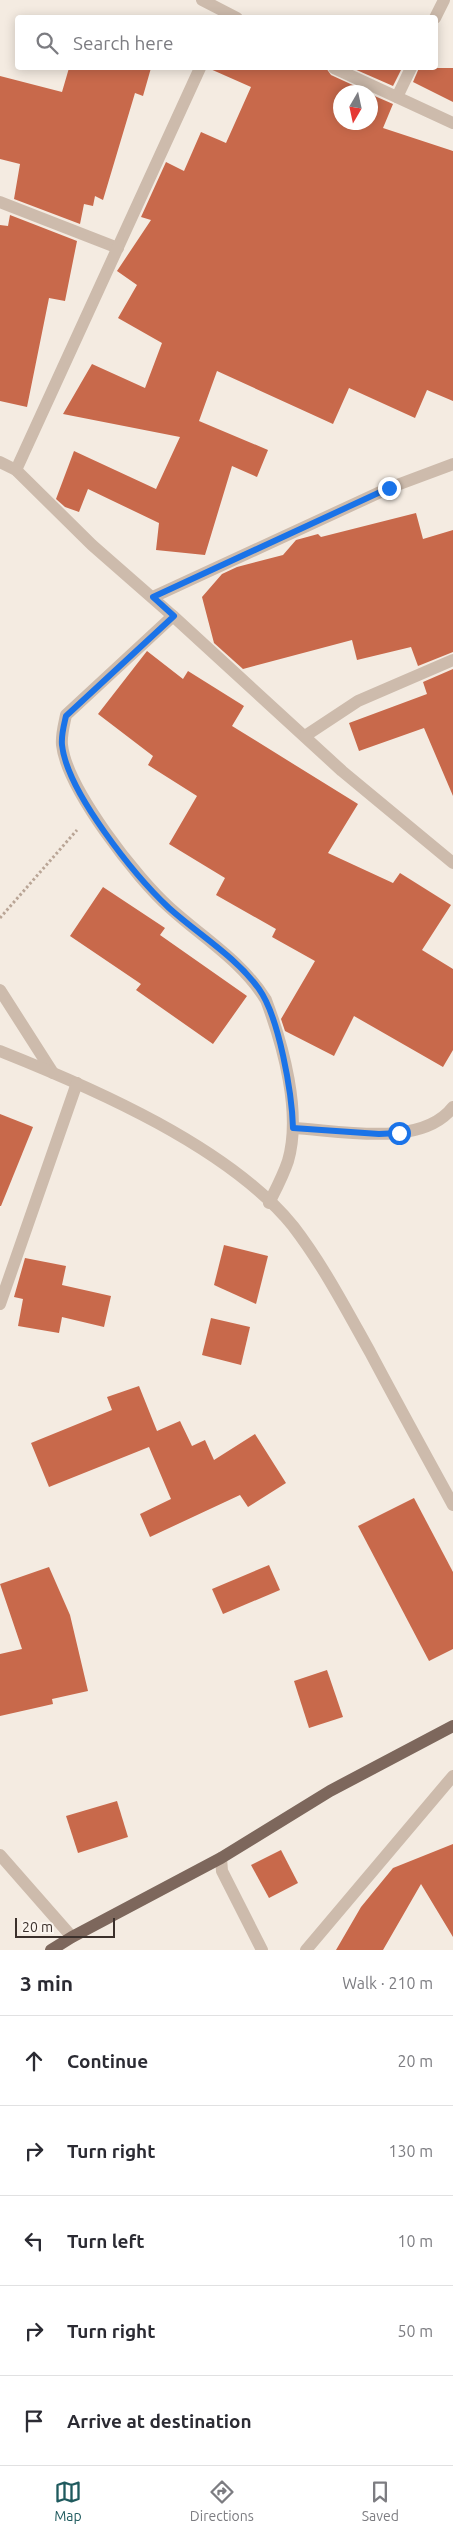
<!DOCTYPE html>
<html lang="en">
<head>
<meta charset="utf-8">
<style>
	:root { --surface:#fff; --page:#f7f7f7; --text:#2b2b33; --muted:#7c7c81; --line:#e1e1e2; --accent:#1f5a5e }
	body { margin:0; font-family:Ubuntu,sans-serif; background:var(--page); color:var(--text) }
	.compass { position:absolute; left:333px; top:85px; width:45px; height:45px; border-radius:50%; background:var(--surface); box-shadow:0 2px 12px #0003; rotate:189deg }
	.scale { position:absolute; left:15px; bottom:12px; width:100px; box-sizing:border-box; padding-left:5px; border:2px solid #3b302b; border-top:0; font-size:14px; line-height:18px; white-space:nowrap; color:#3b302b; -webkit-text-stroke:4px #fbf5ee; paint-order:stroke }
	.stop { position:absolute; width:15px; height:15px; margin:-11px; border:4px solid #1a73e8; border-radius:50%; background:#fff }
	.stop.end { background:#1a73e8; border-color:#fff; box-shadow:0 1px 5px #0008 }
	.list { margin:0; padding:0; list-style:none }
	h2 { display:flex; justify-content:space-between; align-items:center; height:65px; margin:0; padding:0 20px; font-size:21px }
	h2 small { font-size:16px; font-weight:400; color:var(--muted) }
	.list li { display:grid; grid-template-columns:32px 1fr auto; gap:15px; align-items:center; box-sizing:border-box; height:90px; padding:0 20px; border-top:1px solid var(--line) }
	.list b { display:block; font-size:19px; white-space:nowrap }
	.list em { font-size:16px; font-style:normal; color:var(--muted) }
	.icon { flex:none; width:28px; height:28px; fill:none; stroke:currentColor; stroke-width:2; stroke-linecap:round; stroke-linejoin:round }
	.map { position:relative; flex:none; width:453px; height:1950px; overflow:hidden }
	.search { position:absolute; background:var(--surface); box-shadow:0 2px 12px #0003; left:15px; right:15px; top:15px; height:55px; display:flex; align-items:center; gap:12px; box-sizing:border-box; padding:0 18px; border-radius:5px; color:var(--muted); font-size:19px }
	.sheet { height:515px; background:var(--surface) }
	nav { display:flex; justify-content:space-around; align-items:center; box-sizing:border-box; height:70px; border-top:1px solid var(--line); background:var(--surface); font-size:14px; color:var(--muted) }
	nav a { display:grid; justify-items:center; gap:2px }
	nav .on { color:var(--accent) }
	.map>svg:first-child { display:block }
</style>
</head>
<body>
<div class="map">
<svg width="453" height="1950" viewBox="0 0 453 1950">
	<rect width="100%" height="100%" fill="#f4ebe1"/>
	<g fill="#c8694b">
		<path d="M 69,68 L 151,68 L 143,96 L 135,93 L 103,200 L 95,196 L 93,206 L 84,204 L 80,224 L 14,199 L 20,164 L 0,159 L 0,76 L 62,92 Z"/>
		<path d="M 208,68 L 326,68 L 331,75 L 368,92 L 340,92 L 340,122 L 370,122 L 370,94 L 393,104 L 383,128 L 453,151 L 453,401 L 427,390 L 415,418 L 349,388 L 333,424 L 217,371 L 199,421 L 268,450 L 257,477 L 232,466 L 205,555 L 156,550 L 159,523 L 88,489 L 79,512 L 65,507 L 56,499 L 74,451 L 156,489 L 180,437 L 63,414 L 92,364 L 145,388 L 162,343 L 118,318 L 137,285 L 117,271 L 151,220 L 141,217 L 166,162 L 184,171 L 201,132 L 226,143 L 251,87 Z"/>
		<path d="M 352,68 L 402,68 L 393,86 Z"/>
		<path d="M 419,68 L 453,68 L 453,102 L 413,82 Z"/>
		<path d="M 10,215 L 77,241 L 65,301 L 49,298 L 27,407 L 0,401 L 0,225 L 8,226 Z"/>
		<path d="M 416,513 L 423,539 L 453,530 L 453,652 L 418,666 L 411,647 L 357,660 L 352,640 L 243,669 L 214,643 L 202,597 L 222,574 L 237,567 L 283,555 L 296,540 L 318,534 L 321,537 Z"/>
		<path d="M 147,651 L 183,679 L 188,671 L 244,706 L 232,726 L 358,804 L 328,853 L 393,883 L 400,873 L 451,905 L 422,950 L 453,969 L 453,1050 L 443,1067 L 354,1016 L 334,1056 L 285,1031 L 281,1019 L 315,961 L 272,937 L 276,929 L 216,895 L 225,878 L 169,844 L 197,796 L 148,765 L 153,756 L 98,714 Z"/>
		<path d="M 453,669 L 453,796 L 424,728 L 359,751 L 349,723 L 427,694 L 423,682 Z"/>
		<path d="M 103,887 L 165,928 L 160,935 L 247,996 L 213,1044 L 136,990 L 141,984 L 70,936 Z"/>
		<path d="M 0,1114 L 33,1127 L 1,1206 L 0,1206 Z"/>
		<path d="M 224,1245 L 268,1256 L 256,1304 L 214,1285 Z"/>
		<path d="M 25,1258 L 66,1266 L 62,1285 L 111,1296 L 104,1327 L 62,1317 L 59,1333 L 18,1326 L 23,1299 L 14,1297 Z"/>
		<path d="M 211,1318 L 250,1327 L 241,1365 L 202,1355 Z"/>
		<path d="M 139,1386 L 157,1431 L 180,1421 L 192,1446 L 205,1440 L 214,1460 L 255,1434 L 286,1483 L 248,1507 L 240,1495 L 150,1537 L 140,1514 L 171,1499 L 149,1447 L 49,1487 L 31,1443 L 112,1410 L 107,1397 Z"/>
		<path d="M 414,1498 L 453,1572 L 453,1649 L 429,1661 L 358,1526 Z"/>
		<path d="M 269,1565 L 280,1590 L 223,1614 L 212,1589 Z"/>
		<path d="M 49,1567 L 70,1615 L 88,1691 L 52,1699 L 53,1704 L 0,1716 L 0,1654 L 22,1649 L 0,1584 Z"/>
		<path d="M 327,1670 L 343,1717 L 309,1728 L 294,1681 Z"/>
		<path d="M 117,1801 L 128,1837 L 78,1853 L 66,1816 Z"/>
		<path d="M 453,1844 L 453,1937 L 421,1884 L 383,1950 L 336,1950 L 361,1907 L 393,1868 Z"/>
		<path d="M 281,1850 L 298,1883 L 269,1898 L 251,1865 Z"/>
	</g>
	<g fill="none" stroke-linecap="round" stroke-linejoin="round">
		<path stroke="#b9a596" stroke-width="3" stroke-dasharray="2.5 2.5" stroke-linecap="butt" d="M 0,918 L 77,830"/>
		<g stroke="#cdbbac" stroke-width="12">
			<path d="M 202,0 L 237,18"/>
			<path d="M 435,18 L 444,0"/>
			<path d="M 334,68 L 453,123"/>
			<path d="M 397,97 L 411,68"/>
			<path d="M 0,202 L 118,248"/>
			<path d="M 0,462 L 16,470 L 92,545 L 173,616 L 342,771 L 453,863"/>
			<path d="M 16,470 L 200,68"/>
			<path d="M 153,597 L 389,488 L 453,464"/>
			<path d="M 173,616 L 66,715 C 64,725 61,735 62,745 C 67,789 137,879 170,908 C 203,938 242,961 266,1000 C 283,1045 302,1113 288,1161 C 283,1176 276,1189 269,1203"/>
			<path d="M 305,736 L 358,701 L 453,660"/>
			<path d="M 0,990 L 53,1073"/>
			<path d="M 0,1051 C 93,1088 229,1147 293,1226 C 323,1265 346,1309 370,1352 C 397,1403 425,1454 453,1505"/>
			<path d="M 293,1128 C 338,1130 421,1149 453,1107"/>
			<path d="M 0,1304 L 77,1083"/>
			<path d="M 0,1855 L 72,1937"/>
			<path d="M 221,1858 L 222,1871 L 262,1950"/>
			<path d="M 306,1950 L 453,1776"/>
		</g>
		<path stroke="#7d675c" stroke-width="12" d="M 51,1950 L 72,1937 L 221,1858 L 330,1791 L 453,1726"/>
	</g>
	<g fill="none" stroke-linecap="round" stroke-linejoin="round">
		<path stroke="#1a73e8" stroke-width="6" d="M 389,488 L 153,597 L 174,616 L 66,716 C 64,725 61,735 62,745 C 67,792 135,876 169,908 C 199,935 235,956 259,989 C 279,1017 292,1093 293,1128 L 379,1134 L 399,1133"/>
	</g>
</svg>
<svg class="compass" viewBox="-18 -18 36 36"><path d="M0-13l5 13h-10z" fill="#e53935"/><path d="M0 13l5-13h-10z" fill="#7c7c81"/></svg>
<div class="scale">20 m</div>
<div class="stop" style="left:399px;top:1133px"></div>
<div class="stop end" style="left:389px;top:488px"></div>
<div class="search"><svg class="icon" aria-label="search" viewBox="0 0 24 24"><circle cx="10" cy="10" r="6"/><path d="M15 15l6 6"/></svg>Search here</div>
</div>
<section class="sheet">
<h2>3 min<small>Walk · 210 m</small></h2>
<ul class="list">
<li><svg class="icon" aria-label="ahead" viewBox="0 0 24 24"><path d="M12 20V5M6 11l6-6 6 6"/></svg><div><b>Continue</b></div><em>20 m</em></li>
<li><svg class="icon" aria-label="right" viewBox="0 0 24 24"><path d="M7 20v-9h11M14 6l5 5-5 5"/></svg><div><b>Turn right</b></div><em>130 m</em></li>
<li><svg class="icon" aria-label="left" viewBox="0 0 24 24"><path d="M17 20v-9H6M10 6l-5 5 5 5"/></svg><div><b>Turn left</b></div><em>10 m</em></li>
<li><svg class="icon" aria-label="right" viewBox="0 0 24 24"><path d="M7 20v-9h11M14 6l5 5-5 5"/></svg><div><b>Turn right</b></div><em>50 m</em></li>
<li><svg class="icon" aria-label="arrive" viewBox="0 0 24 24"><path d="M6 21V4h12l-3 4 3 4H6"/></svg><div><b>Arrive at destination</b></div></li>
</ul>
</section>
<nav>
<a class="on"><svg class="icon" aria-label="map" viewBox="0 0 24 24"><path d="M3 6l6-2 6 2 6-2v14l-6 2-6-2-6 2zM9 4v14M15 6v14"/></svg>Map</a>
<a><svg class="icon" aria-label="directions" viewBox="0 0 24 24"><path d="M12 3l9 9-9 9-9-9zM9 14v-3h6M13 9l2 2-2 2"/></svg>Directions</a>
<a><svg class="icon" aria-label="saved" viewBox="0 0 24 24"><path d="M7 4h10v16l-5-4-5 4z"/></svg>Saved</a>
</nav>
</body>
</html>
